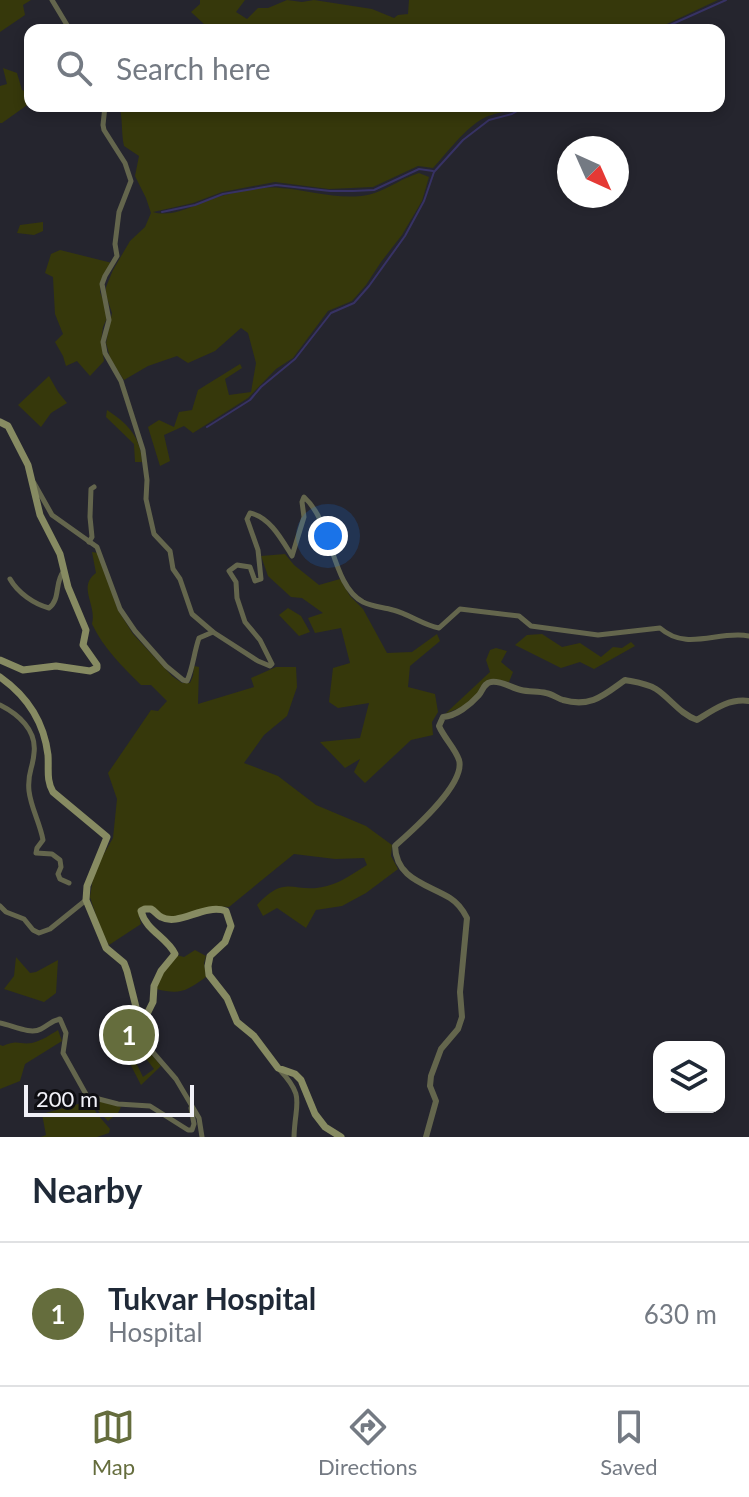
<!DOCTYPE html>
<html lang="en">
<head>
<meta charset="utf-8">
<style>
	:root { --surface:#fff; --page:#f6f6f7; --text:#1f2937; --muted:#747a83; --line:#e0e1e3; --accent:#656d3d }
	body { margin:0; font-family:Lato,sans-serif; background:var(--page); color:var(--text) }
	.controls { position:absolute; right:24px; bottom:24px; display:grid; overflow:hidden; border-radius:16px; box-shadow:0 4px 12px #0003 }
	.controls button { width:72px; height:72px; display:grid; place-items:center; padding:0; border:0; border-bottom:2px solid var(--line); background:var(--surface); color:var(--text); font:40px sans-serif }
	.compass { position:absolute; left:557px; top:136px; width:72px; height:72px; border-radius:50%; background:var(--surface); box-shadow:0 4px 12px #0003; rotate:135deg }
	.scale { position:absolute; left:24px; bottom:20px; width:170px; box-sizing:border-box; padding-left:8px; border:4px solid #f1f1f8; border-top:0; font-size:22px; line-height:28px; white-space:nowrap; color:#f1f1f8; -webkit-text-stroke:6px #0e0e12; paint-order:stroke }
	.you { position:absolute; left:328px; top:536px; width:28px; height:28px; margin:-20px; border:6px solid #fff; border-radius:50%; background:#1a73e8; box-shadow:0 0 0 12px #1a73e833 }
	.badge { display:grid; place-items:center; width:52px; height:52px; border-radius:50%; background:var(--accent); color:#fff; font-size:26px; font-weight:700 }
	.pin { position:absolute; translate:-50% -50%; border:4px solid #fff; box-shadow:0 2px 8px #0006 }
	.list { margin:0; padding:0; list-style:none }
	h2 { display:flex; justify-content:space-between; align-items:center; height:104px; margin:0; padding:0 32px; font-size:34px }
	h2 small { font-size:26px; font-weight:400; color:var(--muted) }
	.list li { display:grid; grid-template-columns:52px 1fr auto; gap:24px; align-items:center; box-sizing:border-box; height:144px; padding:0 32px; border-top:2px solid var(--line) }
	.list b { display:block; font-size:30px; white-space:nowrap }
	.list p { margin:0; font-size:26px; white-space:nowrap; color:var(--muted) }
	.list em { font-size:26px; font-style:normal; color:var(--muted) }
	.icon { flex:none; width:44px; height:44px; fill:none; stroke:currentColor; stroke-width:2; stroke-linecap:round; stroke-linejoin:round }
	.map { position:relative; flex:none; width:749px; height:1137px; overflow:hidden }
	.search { position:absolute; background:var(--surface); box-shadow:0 4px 12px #0003; left:24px; right:24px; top:24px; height:88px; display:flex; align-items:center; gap:20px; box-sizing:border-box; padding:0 28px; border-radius:16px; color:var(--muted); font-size:30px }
	.sheet { height:248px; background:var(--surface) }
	nav { display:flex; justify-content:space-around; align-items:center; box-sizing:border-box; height:112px; border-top:2px solid var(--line); background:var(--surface); font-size:22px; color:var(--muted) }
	nav a { display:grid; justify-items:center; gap:4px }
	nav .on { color:var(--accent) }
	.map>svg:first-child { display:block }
</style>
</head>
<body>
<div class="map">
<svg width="749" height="1137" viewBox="0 0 749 1137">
	<rect width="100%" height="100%" fill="#25252e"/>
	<g fill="#36380b">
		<path d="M 0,0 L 31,0 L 23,5 L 25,15 L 0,32 Z"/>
		<path d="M 200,0 L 245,0 L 236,12 L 247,19 L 258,8 L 268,8 L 287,0 L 302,2 L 314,0 L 372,9 L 394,18 L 398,15 L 408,14 L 409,0 L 718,0 L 654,30 L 210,30 L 210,26 L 204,24 L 191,12 L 200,4 Z"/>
		<path d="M 3,68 L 17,73 L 22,90 L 30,93 L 30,103 L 2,123 L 0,123 L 0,86 L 7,84 Z"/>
		<path d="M 119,106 L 521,106 C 509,113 495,112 484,118 C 465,128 448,152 433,168 L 418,166 L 373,187 L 329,189 L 275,182 L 222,192 L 193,203 L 153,212 C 176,219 202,200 225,195 C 239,191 266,186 280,188 C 308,190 334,199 361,196 C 382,194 399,179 419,173 L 429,177 L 422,201 L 402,235 L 381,262 L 366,285 L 352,301 L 328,311 L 293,358 L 276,369 L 248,398 L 193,433 L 184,426 L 164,435 L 170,461 L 160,466 L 148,427 L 159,420 L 174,427 L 179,412 L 192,410 L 198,390 L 240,364 L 242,368 L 225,379 L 229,395 L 251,392 L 256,363 L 248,333 L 241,328 L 215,351 L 188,363 L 177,356 L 148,366 L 124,380 L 111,361 L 106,343 L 112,313 L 106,295 L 106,287 L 113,270 L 130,241 L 145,227 L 151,213 L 146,198 L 135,176 L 139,156 L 124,146 C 121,133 123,117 119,106 Z"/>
		<path d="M 43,222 L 43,231 L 34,235 L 17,233 L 20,225 Z"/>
		<path d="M 60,250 L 112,263 L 101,283 L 100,292 L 106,308 L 107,318 L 103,327 L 101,341 L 104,361 L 90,376 L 77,361 L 66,366 L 63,356 L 55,342 L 63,334 L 55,314 L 53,277 L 45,273 L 51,254 Z"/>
		<path d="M 49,376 L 58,392 L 67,403 L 51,413 L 41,427 L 18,405 Z"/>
		<path d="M 107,410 C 127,423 141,437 142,462 L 135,462 L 134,444 L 106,417 Z"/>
		<path d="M 92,552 L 98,553 L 118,610 L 133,634 L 172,676 L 182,683 L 190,683 L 193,676 L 194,666 L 199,667 L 198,704 L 254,687 L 251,678 L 276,667 L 296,667 L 297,687 L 287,716 L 264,735 L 244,763 L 278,776 L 316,805 L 366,826 L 392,845 L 391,856 L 398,869 L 366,893 L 342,906 L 316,910 L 306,928 L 277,908 L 263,916 L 257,905 C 287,872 294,895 327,886 C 342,882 354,873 367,865 L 364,858 L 335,859 L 294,854 L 229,907 C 211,905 194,914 176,917 C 165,918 153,912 143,909 L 139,916 L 141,924 L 109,945 L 101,931 L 90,897 L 94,871 L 113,838 L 117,799 L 108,773 L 151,710 L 158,711 L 167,701 L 151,685 L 141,685 C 122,666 104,649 92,624 C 97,604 77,587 96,573 Z"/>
		<path d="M 285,554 L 294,565 L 319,585 L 340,579 L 350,596 L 363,609 L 387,653 L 412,652 L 437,634 L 440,641 L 410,666 L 408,687 L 435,694 L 438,712 L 432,722 L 433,735 L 411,740 L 365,783 L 354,772 L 360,759 L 345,768 L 320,742 L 360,738 L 369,703 L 338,708 L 329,702 L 333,668 L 350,663 L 341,628 L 315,633 L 308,618 L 323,613 L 302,598 L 291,597 L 268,576 L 261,556 Z"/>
		<path d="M 288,608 L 301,616 L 310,632 L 299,636 L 279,615 Z"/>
		<path d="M 542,634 L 562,647 L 580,643 L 601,657 L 613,647 L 622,648 L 631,642 L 635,646 L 594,669 L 580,662 L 561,668 L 515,645 L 527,635 Z"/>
		<path d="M 496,648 L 507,651 L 501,662 L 513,672 L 509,682 L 493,679 L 483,683 L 478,693 L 466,705 L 445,714 L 490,672 L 486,660 L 490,650 Z"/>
		<path d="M 195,950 L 206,956 L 204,963 L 206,977 C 186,991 181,995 156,989 L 162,973 L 176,955 L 184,957 Z"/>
		<path d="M 16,957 L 30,973 L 36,972 L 58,960 L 56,993 L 44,1002 L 4,989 L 14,976 Z"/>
		<path d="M 58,1030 L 62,1041 L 25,1064 L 20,1081 L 0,1089 L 0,1045 L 3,1046 C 18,1039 19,1045 32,1043 C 41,1041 50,1035 58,1030 Z"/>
		<path d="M 123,1047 L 129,1048 L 143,1077 L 154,1069 L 141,1052 L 146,1048 L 161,1066 L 141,1085 L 125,1054 Z"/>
		<path d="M 92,1098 L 121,1107 L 118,1113 L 108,1121 L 99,1112 Z"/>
		<path d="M 89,1101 L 98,1115 L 110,1129 L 109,1133 L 97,1137 L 41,1137 L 46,1135 L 42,1114 Z"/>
	</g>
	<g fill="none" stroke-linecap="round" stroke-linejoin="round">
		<g stroke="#373264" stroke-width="2">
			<path d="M 659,30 L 726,0"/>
			<path d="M 162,212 L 195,205 L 223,194 L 276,185 L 330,191 L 353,191 L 374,190 L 419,169 L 433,171"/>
			<path d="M 207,427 L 250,400 L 261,387 L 295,359 L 331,313 L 354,303 L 369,286 L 405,236 L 424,201 L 434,172 L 463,140 L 489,120 L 512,114 L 526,106"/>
		</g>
		<g stroke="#64664d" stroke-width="5">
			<path d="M 52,0 L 70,30"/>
			<path d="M 105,106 L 103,125 L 104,130 L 125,163 L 131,181 L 119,212 L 115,244 L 117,256 L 105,276 L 102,284 L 109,320 L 103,342 L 105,353 L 121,381 L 143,450 L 147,480 L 146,499 L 154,534 L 170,551 L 173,569 L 180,579 L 192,614 L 213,632 L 258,661 L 270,666 L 272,664 L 260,640 L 245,622 L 237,598 L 236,582 L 229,571 L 237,565 L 250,567 L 255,581 L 261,579 L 258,550 L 247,519 L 250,513 C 270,517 282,540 292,556 L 304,517 L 302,502 L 304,497 C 334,524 331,585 363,602 C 373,607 383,607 393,610 C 409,614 423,625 439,628 L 460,609 L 519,616 L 531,626 L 598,635 L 660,628 C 687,652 718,630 749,636"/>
			<path d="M 34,483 L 52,515 L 97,547 L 120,609 L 135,631 L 166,666 L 183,680 L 187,681 C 193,668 194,652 199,638 L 213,632"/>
			<path d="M 89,542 L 92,537 L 90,517 L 91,489 L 94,487"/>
			<path d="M 10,579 C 18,593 34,604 49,608 C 61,599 54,582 64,571"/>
			<path d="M 0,705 C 18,714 37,730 34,753 C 33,769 27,772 29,791 C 31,808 40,823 43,840 L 37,848 L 36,853 L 52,854 L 60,860 L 61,867 L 58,874 L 60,879 L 69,883"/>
			<path d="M 0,906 L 6,912 L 24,919 L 33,930 L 39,933 L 50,929 L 86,900"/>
			<path d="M 143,1018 L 146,1040 L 150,1049 L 176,1079 L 199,1118 L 202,1137"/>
			<path d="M 0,1023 C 12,1025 30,1035 41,1029 C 49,1025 51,1021 60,1019 L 66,1033 L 63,1053 L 87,1096 L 118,1104 L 150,1106 L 188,1130 L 192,1130 L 194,1124 L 191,1108"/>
			<path d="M 279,1069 C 306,1098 295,1101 294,1137"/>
		</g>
		<path stroke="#64664d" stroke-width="6" d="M 426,1137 L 436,1101 L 430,1086 L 431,1076 L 441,1049 L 458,1029 L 462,1017 L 460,992 L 467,918 C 463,910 458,903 450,898 C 427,884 396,879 395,846 C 413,830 466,784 459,760 C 455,748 444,738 439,726 L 443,717 C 456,716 470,705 479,695 C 483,690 484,683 491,682 C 500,680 512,688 521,690 C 529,692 538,691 546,693 C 552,694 557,698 563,700 C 591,708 604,695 625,680 C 635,682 646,683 656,689 C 670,698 680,714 697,720 C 713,710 729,698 749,701"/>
		<g stroke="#878b62" stroke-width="7">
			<path d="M 0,422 L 8,426 L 28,465 L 40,515 L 60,554 L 68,587 L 86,630 L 83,645 L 97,665 L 97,668 L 90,671 L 56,666 L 23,670 L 0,660"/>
			<path d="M 0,677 C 27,696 44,722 48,755 C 49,769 46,780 53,792 L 107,837 L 87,886 L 86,900 L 106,948 L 124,963 L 127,971 L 138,1015 L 143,1018 L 146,1016 L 153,1002 L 154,986 L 161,971 L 175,954 C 167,937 146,931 141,911 L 145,909 L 151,909 C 155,911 157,915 161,917 C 179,927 204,903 226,911 L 231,926 L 225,942 L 210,956 L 208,966 L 209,975 L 227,998 L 237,1022 L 254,1036 L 278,1068 L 295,1074 L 301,1080 L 315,1114 L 325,1127 L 341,1137"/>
		</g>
	</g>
</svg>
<div class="controls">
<button><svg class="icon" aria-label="layers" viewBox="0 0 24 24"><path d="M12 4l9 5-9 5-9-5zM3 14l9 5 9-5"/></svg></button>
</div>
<svg class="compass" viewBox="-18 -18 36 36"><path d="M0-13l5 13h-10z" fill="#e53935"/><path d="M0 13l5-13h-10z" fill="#747a83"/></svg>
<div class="scale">200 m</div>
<div class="you"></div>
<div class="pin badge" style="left:129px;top:1035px">1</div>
<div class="search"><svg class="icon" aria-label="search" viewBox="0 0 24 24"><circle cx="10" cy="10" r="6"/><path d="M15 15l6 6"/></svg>Search here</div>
</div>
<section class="sheet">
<h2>Nearby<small></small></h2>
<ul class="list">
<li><span class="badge">1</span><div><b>Tukvar Hospital</b><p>Hospital</p></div><em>630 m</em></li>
</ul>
</section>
<nav>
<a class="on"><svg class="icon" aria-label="map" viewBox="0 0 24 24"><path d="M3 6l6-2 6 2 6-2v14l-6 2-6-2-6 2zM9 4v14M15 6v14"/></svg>Map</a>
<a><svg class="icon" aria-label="directions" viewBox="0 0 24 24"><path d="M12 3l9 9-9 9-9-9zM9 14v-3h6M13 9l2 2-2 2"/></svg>Directions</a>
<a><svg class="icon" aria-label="saved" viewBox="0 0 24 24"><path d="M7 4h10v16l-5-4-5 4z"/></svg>Saved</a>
</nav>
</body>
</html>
